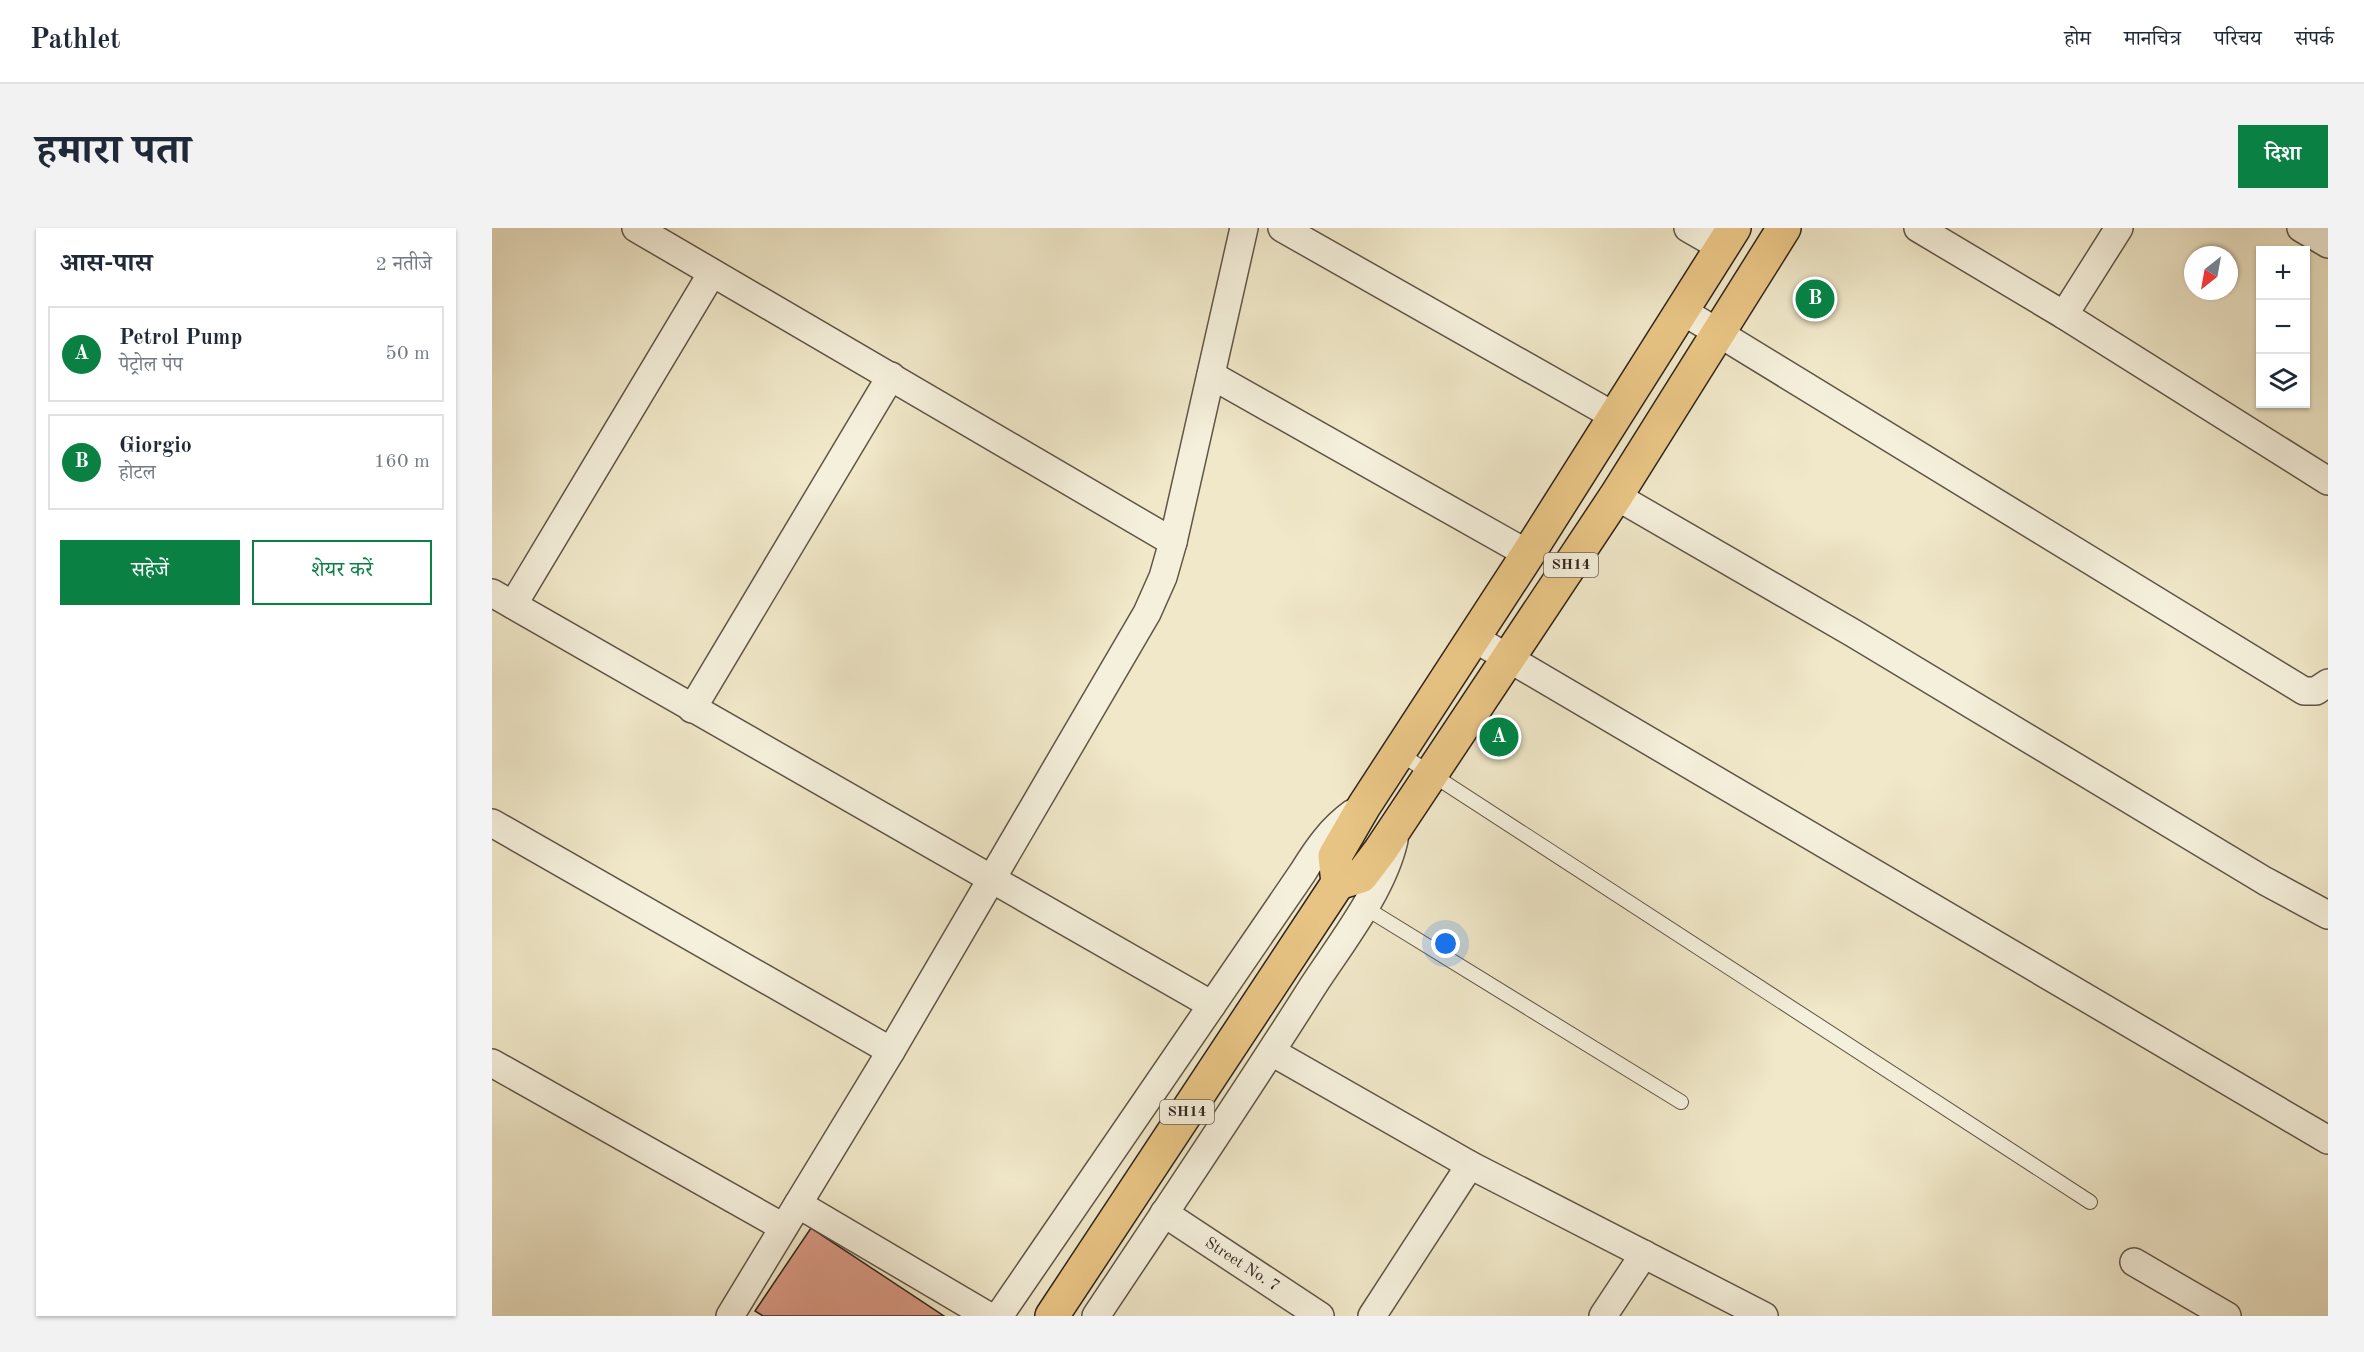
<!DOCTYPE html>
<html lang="hi">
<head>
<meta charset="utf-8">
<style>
	:root { --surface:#fff; --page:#f2f2f3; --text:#1f2937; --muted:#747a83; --line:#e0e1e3; --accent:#0b8043 }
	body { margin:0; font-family:"Old Standard TT","Noto Serif Devanagari",serif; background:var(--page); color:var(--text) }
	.controls { position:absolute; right:18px; top:18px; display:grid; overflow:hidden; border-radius:0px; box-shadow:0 2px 4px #0004 }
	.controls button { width:54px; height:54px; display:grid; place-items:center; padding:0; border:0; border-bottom:2px solid var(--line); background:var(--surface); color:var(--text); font:30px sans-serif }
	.compass { position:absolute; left:1692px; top:18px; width:54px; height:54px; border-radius:50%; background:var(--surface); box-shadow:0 2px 4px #0004; rotate:211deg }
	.you { position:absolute; left:954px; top:716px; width:21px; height:21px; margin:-15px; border:4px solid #fff; border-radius:50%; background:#1a73e8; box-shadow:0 0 0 9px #1a73e833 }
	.badge { display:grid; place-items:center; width:39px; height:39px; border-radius:50%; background:var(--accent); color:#fff; font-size:20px; font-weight:700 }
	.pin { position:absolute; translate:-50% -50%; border:3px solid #fff; box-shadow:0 2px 6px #0006 }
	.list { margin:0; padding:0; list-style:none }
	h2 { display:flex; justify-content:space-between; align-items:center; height:78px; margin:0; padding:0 24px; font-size:26px }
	h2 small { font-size:20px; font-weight:400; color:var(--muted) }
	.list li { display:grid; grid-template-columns:39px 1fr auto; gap:18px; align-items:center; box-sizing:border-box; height:96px; margin:0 12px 12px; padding:0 12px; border:2px solid var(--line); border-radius:0px }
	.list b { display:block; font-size:22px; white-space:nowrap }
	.list p { margin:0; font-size:20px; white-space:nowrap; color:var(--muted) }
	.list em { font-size:20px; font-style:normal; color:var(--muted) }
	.actions { display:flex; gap:12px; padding:18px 24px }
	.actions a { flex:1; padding:14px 0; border:2px solid var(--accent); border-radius:0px; text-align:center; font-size:21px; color:var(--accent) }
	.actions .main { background:var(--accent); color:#fff }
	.icon { flex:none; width:33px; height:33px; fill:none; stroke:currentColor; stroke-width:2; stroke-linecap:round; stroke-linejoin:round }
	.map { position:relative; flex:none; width:1836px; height:1088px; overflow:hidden; border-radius:0px }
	header { display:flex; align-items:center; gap:36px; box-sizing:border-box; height:84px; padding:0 30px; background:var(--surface); border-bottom:2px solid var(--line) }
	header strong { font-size:28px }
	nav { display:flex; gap:33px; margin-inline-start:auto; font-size:21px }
	.intro { display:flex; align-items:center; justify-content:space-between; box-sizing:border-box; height:144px; padding:0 36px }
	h1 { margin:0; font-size:42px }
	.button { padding:15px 27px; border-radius:0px; background:var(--accent); color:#fff; font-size:21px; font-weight:700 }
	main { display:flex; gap:36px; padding:0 36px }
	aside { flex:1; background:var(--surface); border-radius:0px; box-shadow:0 2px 4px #0004 }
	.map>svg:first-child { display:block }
</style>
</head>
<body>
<header>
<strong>Pathlet</strong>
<nav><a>होम</a><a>मानचित्र</a><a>परिचय</a><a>संपर्क</a></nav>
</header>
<div class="intro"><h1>हमारा पता</h1><a class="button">दिशा</a></div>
<main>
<aside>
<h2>आस-पास<small>2 नतीजे</small></h2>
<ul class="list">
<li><span class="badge">A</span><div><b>Petrol Pump</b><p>पेट्रोल पंप</p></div><em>50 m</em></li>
<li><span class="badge">B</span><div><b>Giorgio</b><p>होटल</p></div><em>160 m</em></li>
</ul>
<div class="actions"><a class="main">सहेजें</a><a>शेयर करें</a></div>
</aside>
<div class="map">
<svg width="1836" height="1088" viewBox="0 0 1836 1088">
	<rect width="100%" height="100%" fill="#f0e8c9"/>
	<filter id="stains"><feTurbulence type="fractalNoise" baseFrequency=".00333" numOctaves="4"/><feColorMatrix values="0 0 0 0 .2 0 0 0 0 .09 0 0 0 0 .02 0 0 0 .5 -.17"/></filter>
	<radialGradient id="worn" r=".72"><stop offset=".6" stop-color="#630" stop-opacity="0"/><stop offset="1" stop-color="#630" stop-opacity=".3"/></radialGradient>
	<path fill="#da9a85" stroke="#30241c" stroke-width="1.5" d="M 319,1000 L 452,1088 L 271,1088 L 263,1083 Z"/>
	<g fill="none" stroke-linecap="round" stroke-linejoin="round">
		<defs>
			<g id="lane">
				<path d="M 907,525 L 1598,974"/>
				<path d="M 872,679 L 1189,874"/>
			</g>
			<g id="street">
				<path d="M 144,0 L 681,314"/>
				<path d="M 790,0 L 1122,188"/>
				<path d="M 1196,0 L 1229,19"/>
				<path d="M 1426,0 L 1572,87 L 1836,253"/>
				<path d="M 1809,0 L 1836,16"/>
				<path d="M 1189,82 L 1812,463 L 1824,463 L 1836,455"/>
				<path d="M 1572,87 L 1627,0"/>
				<path d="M 719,147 L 1036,326"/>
				<path d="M 1124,268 L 1361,405 L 1773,653 L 1836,687"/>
				<path d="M 0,365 L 720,777"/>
				<path d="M 21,377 L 220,45"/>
				<path d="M 982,410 L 1836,912"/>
				<path d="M 200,481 L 399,148"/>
				<path d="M 0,595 L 399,823"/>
				<path d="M 780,824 L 978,937 L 1272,1088"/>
				<path d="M 0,835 L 291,999"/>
				<path d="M 306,976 L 496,1088"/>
				<path d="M 672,985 L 828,1088"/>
				<path d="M 1642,1034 L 1735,1088"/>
				<path d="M 238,1088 L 399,823 L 655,385 L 671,349 L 681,314 L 752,0"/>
				<path d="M 507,1088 L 811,644 C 825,621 839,601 861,585"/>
				<path d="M 604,1088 C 677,978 751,869 821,758 C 849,715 891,662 902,612"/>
				<path d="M 880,1088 L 978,937"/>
				<path d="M 1111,1088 L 1152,1026"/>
			</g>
			<g id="primary">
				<path d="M 846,655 L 869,648 L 888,623 L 1124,268 L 1292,0"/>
				<path d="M 560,1088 L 846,655 L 843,628 L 872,578 L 1036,326 L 1242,0"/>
			</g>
		</defs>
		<use href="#lane" stroke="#605547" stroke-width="16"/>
		<use href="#street" stroke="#605547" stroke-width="30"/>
		<use href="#primary" stroke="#30241c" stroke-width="36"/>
		<use href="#lane" stroke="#f5f0dc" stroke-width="14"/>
		<use href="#street" stroke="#f5f0dc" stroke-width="27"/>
		<use href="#primary" stroke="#e8c484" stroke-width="33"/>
	</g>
	<g text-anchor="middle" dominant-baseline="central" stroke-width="4.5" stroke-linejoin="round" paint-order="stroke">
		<g fill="#f5f0dc" stroke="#6b6156" stroke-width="1.5">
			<rect x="1052" y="325" width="54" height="24" rx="4.5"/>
			<rect x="668" y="872" width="54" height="24" rx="4.5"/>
		</g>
		<g font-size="15" font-weight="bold" fill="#30241c">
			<text x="1079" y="337">SH14</text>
			<text x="695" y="884">SH14</text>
		</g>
		<g font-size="16" fill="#30241c" stroke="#f5f0dc">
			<text transform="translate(750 1037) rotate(33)">Street No. 7</text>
		</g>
	</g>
	<rect width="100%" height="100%" filter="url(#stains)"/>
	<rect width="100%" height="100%" fill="url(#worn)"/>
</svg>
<div class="controls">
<button>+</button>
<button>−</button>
<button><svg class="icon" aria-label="layers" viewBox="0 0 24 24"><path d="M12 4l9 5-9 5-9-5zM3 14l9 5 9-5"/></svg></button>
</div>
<svg class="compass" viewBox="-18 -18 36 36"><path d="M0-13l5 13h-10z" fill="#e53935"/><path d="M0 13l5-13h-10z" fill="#747a83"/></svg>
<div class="you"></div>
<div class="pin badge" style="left:1007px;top:509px">A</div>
<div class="pin badge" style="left:1323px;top:71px">B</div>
</div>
</main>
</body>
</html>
